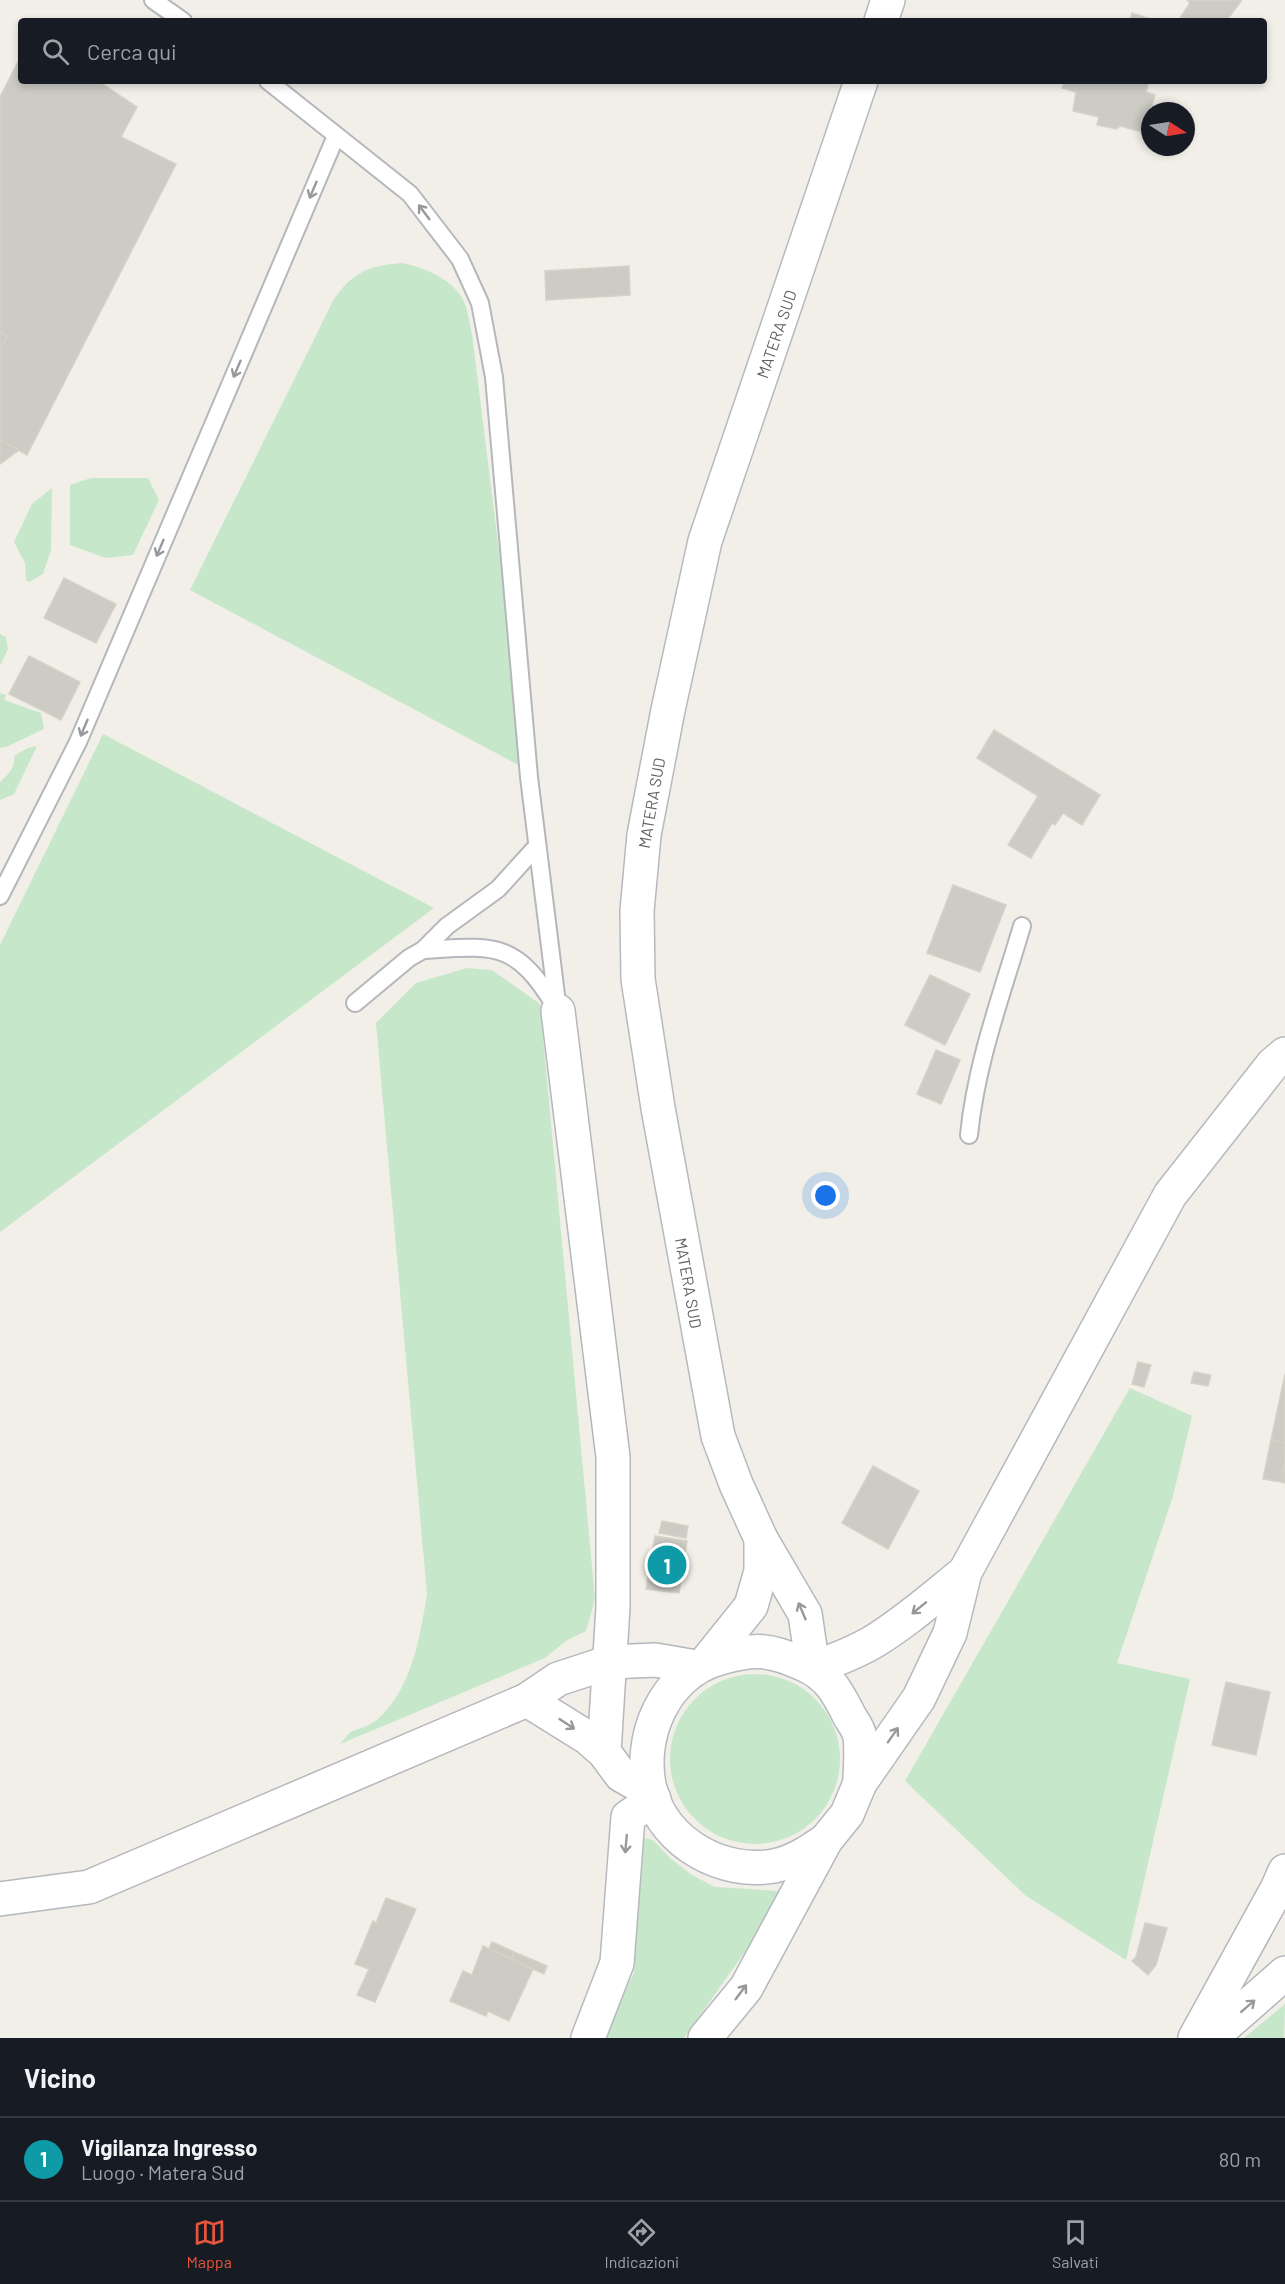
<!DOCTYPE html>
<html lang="it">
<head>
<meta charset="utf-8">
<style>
	:root { --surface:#171b24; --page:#242831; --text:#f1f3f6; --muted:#9ea1a6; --line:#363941; --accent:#e3553c }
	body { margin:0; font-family:Barlow,sans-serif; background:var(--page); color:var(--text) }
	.compass { position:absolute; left:1141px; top:102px; width:54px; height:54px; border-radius:50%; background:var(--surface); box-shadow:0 3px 9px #0003; rotate:102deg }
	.you { position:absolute; left:826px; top:1196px; width:21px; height:21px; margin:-15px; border:4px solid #fff; border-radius:50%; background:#1a73e8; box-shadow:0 0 0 9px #1a73e833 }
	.badge { display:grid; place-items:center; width:39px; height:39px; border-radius:50%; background:var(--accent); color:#fff; font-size:20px; font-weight:700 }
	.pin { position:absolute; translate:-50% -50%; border:3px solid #fff; box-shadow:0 2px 6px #0006 }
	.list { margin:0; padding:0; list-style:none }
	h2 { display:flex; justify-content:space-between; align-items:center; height:78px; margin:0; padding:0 24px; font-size:26px }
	h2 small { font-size:20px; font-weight:400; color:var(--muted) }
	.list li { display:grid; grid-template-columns:39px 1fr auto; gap:18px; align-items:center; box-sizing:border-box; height:84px; padding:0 24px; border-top:2px solid var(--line) }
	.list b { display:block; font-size:22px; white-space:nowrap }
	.list p { margin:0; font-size:20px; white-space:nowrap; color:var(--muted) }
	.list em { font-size:20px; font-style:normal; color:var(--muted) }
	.icon { flex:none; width:33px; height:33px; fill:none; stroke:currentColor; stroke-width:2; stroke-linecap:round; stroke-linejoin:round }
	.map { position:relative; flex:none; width:1285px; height:2038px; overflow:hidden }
	.search { position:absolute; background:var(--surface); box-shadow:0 3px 9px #0003; left:18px; right:18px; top:18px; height:66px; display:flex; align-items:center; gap:15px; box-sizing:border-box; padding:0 21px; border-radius:6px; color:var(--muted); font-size:22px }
	.sheet { height:162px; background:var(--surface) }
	nav { display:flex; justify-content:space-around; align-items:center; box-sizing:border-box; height:84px; border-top:2px solid var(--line); background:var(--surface); font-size:16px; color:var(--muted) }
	nav a { display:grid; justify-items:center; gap:3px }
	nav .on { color:var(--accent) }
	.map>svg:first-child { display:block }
</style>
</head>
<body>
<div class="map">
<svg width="1285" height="2038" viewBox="0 0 1285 2038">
	<rect width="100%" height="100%" fill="#f1efe8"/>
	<g fill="#c6e7c9">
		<path d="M 402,263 C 422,267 451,278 462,298 C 468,307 469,323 472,334 L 526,769 L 190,590 L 334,299 C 354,271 369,266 402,263 Z"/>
		<path d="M 91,478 L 148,478 L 159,500 L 133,555 L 106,558 L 70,545 L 70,485 Z"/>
		<path d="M 52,488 L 51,550 L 43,574 L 29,582 L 26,580 L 25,563 L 14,542 L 32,504 Z"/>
		<path d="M 0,634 L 6,637 L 8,649 L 0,666 Z"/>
		<path d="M 0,693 L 6,695 L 4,700 L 41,713 L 44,729 L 6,747 L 0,748 Z"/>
		<path d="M 103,734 L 434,908 L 0,1232 L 0,945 Z"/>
		<path d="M 37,746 L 14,794 L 0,800 L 0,782 C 8,775 16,767 14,756 L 28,748 Z"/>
		<path d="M 467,968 L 492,970 L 540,1004 L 595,1599 L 586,1631 L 567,1640 L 545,1658 L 340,1744 C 344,1740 348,1733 353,1731 C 363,1727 370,1726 378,1719 C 412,1688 420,1637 427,1594 L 376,1023 L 416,983 Z"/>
		<path d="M 1130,1388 L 1192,1416 L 1173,1496 L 1117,1663 L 1190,1679 L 1126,1960 L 1025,1895 L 905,1781 Z"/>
		<circle cx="755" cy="1759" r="85"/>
		<path d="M 644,1838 L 653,1840 L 671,1859 L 692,1875 L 715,1887 L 780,1891 L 754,1939 L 684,2038 L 602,2038 L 634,1973 L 641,1847 Z"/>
		<path d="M 1285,2004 L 1284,2038 L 1244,2038 Z"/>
	</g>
	<g fill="#cccbc4" stroke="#d5d2c7" stroke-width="1.5">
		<path d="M 1187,0 L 1242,0 L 1226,21 L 1185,21 L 1180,18 L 1190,3 Z"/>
		<path d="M 1132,13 L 1156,21 L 1130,21 Z"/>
		<path d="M 21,56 L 21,81 L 98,81 L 137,107 L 121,137 L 176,164 L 27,455 L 0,440 L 0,350 L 7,336 L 0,332 L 0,97 Z"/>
		<path d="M 1065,81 L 1149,81 L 1146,92 L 1155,95 L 1143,132 L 1120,126 L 1117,129 L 1097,125 L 1099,117 L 1073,111 L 1076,92 L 1062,88 Z"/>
		<path d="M 629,266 L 630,295 L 546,300 L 545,271 Z"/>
		<path d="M 0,332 L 7,336 L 0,350 Z"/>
		<path d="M 0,440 L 19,450 L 0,464 Z"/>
		<path d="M 64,578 L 116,604 L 96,643 L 44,618 Z"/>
		<path d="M 29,656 L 80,682 L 61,720 L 9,694 Z"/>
		<path d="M 994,730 L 1100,795 L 1082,825 L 1063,813 L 1055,825 L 1052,823 L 1031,858 L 1008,845 L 1038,796 L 977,758 Z"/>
		<path d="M 953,885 L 1006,905 L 980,972 L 927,953 Z"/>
		<path d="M 930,975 L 970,994 L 945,1045 L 905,1025 Z"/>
		<path d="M 936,1050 L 960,1060 L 941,1104 L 917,1094 Z"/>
		<path d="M 1138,1362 L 1151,1365 L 1144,1387 L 1132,1384 Z"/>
		<path d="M 1194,1372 L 1211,1375 L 1208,1386 L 1191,1383 Z"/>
		<path d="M 1285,1374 L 1285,1443 L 1271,1440 Z"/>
		<path d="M 1271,1440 L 1285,1443 L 1285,1461 L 1281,1482 L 1263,1479 Z"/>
		<path d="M 1285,1461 L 1285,1483 L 1281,1482 Z"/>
		<path d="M 873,1466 L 919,1491 L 888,1549 L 842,1523 Z"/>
		<path d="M 662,1521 L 688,1526 L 686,1538 L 659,1533 Z"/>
		<path d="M 655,1536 L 687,1541 L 679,1593 L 646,1589 Z"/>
		<path d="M 1226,1682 L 1270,1692 L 1256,1755 L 1212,1745 Z"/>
		<path d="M 386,1898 L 416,1909 L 375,2002 L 357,1995 L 369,1969 L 355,1964 L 373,1921 L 376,1923 Z"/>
		<path d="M 1145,1923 L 1167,1928 L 1156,1965 L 1148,1975 L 1132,1961 L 1136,1957 Z"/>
		<path d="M 492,1942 L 514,1952 L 512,1959 L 489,1949 Z"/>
		<path d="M 483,1946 L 533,1969 L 509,2021 L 488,2011 L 486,2016 L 450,2001 L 463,1971 L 472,1975 Z"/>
		<path d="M 514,1952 L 547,1966 L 544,1974 L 512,1959 Z"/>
	</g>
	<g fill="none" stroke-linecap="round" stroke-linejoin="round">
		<defs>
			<g id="lane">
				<path d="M 153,0 L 183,21"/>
				<path d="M 268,81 L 410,194 L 460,259 L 480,303 L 494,377 L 529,777 L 558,1011"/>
				<path d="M 0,896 L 78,742 L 336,136"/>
				<path d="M 423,950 C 494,946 515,940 555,1006"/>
				<path d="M 355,1003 L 409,958 L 423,950 L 447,926 L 498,889 L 537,846"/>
				<path d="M 969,1135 C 976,1063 1002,994 1022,926"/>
			</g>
			<g id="street">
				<path d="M 558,1011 L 613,1457 L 613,1607 L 604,1752"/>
				<path d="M 527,1700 L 588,1738 L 604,1752 L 621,1775 L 651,1792"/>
				<path d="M 0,1899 L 89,1887 L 527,1700 L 558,1679 L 610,1662 L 655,1660 L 696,1667"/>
				<path d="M 1195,2038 L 1277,1889 L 1285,1871"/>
				<path d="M 1211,2038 L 1285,1973"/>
			</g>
			<g id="secondary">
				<path d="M 881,21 L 888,0"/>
				<path d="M 706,1662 L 751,1606 L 761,1571 L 761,1539"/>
				<path d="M 813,1668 L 805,1614 L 761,1539 L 736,1484 L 718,1436 L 658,1108 L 638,979 L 637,911 L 644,835 L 668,710 L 705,541 L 861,81"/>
				<path d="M 813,1668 C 833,1661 854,1653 873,1642 C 906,1622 935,1596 965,1572"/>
				<path d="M 826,1840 C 810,1851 794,1862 774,1866 C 723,1875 666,1844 651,1793 C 636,1739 664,1673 720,1658 C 755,1648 770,1649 803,1664 C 829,1675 838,1693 850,1717 C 854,1723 859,1730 860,1737 C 862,1751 860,1768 860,1783"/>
				<path d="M 588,2038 L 617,1963 L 628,1817 L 654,1799"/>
				<path d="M 705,2038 L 746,1988 L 826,1840 L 847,1814 L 860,1783 L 919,1698 L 950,1633 L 965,1572 L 1170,1195 L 1273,1064 L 1285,1054"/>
			</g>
		</defs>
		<use href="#lane" stroke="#b5b7bc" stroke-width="20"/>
		<use href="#street" stroke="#b5b7bc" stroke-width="36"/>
		<use href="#secondary" stroke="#b6b9bf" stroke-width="36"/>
		<use href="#lane" stroke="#fff" stroke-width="16"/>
		<use href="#street" stroke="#fff" stroke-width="33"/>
		<use href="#secondary" stroke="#fff" stroke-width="33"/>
	</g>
	<defs><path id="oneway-shaft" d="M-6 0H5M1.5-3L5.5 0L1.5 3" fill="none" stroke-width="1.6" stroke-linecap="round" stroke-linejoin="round" transform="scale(1.5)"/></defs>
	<g stroke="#97999d">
		<use href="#oneway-shaft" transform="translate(313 190) rotate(113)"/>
		<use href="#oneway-shaft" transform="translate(424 212) rotate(-127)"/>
		<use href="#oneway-shaft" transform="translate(237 369) rotate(113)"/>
		<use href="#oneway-shaft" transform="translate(160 548) rotate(113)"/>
		<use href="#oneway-shaft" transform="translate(84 728) rotate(113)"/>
		<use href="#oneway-shaft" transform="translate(919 1608) rotate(141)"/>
		<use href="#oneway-shaft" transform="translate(802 1611) rotate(-113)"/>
		<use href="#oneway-shaft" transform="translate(567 1724) rotate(33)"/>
		<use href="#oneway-shaft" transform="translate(893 1735) rotate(-55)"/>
		<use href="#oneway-shaft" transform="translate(626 1844) rotate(95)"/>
		<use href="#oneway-shaft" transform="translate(741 1992) rotate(-53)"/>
		<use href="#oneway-shaft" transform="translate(1248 2006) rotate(-41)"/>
	</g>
	<g text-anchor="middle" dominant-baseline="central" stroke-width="4.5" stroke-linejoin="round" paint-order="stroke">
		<g font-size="16" fill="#5f6268" stroke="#fff">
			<text transform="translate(776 334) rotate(-71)">MATERA SUD</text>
			<text transform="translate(651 803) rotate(-80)">MATERA SUD</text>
			<text transform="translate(689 1283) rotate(80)">MATERA SUD</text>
		</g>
	</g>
</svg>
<svg class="compass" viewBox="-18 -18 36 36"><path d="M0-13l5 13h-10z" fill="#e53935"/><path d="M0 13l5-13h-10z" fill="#9ea1a6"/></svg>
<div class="you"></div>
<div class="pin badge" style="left:667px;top:1565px;background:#0f9aa8">1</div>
<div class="search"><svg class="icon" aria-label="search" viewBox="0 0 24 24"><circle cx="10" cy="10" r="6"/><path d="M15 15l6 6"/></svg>Cerca qui</div>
</div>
<section class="sheet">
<h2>Vicino<small></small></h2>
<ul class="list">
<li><span class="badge" style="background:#0f9aa8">1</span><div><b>Vigilanza Ingresso</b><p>Luogo · Matera Sud</p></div><em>80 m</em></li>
</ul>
</section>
<nav>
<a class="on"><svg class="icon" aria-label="map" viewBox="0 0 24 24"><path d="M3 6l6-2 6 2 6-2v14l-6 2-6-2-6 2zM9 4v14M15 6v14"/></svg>Mappa</a>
<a><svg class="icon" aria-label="directions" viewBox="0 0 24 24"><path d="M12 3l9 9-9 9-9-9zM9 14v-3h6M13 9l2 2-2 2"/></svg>Indicazioni</a>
<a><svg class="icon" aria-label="saved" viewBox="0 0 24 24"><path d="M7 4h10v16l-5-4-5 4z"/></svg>Salvati</a>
</nav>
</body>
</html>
